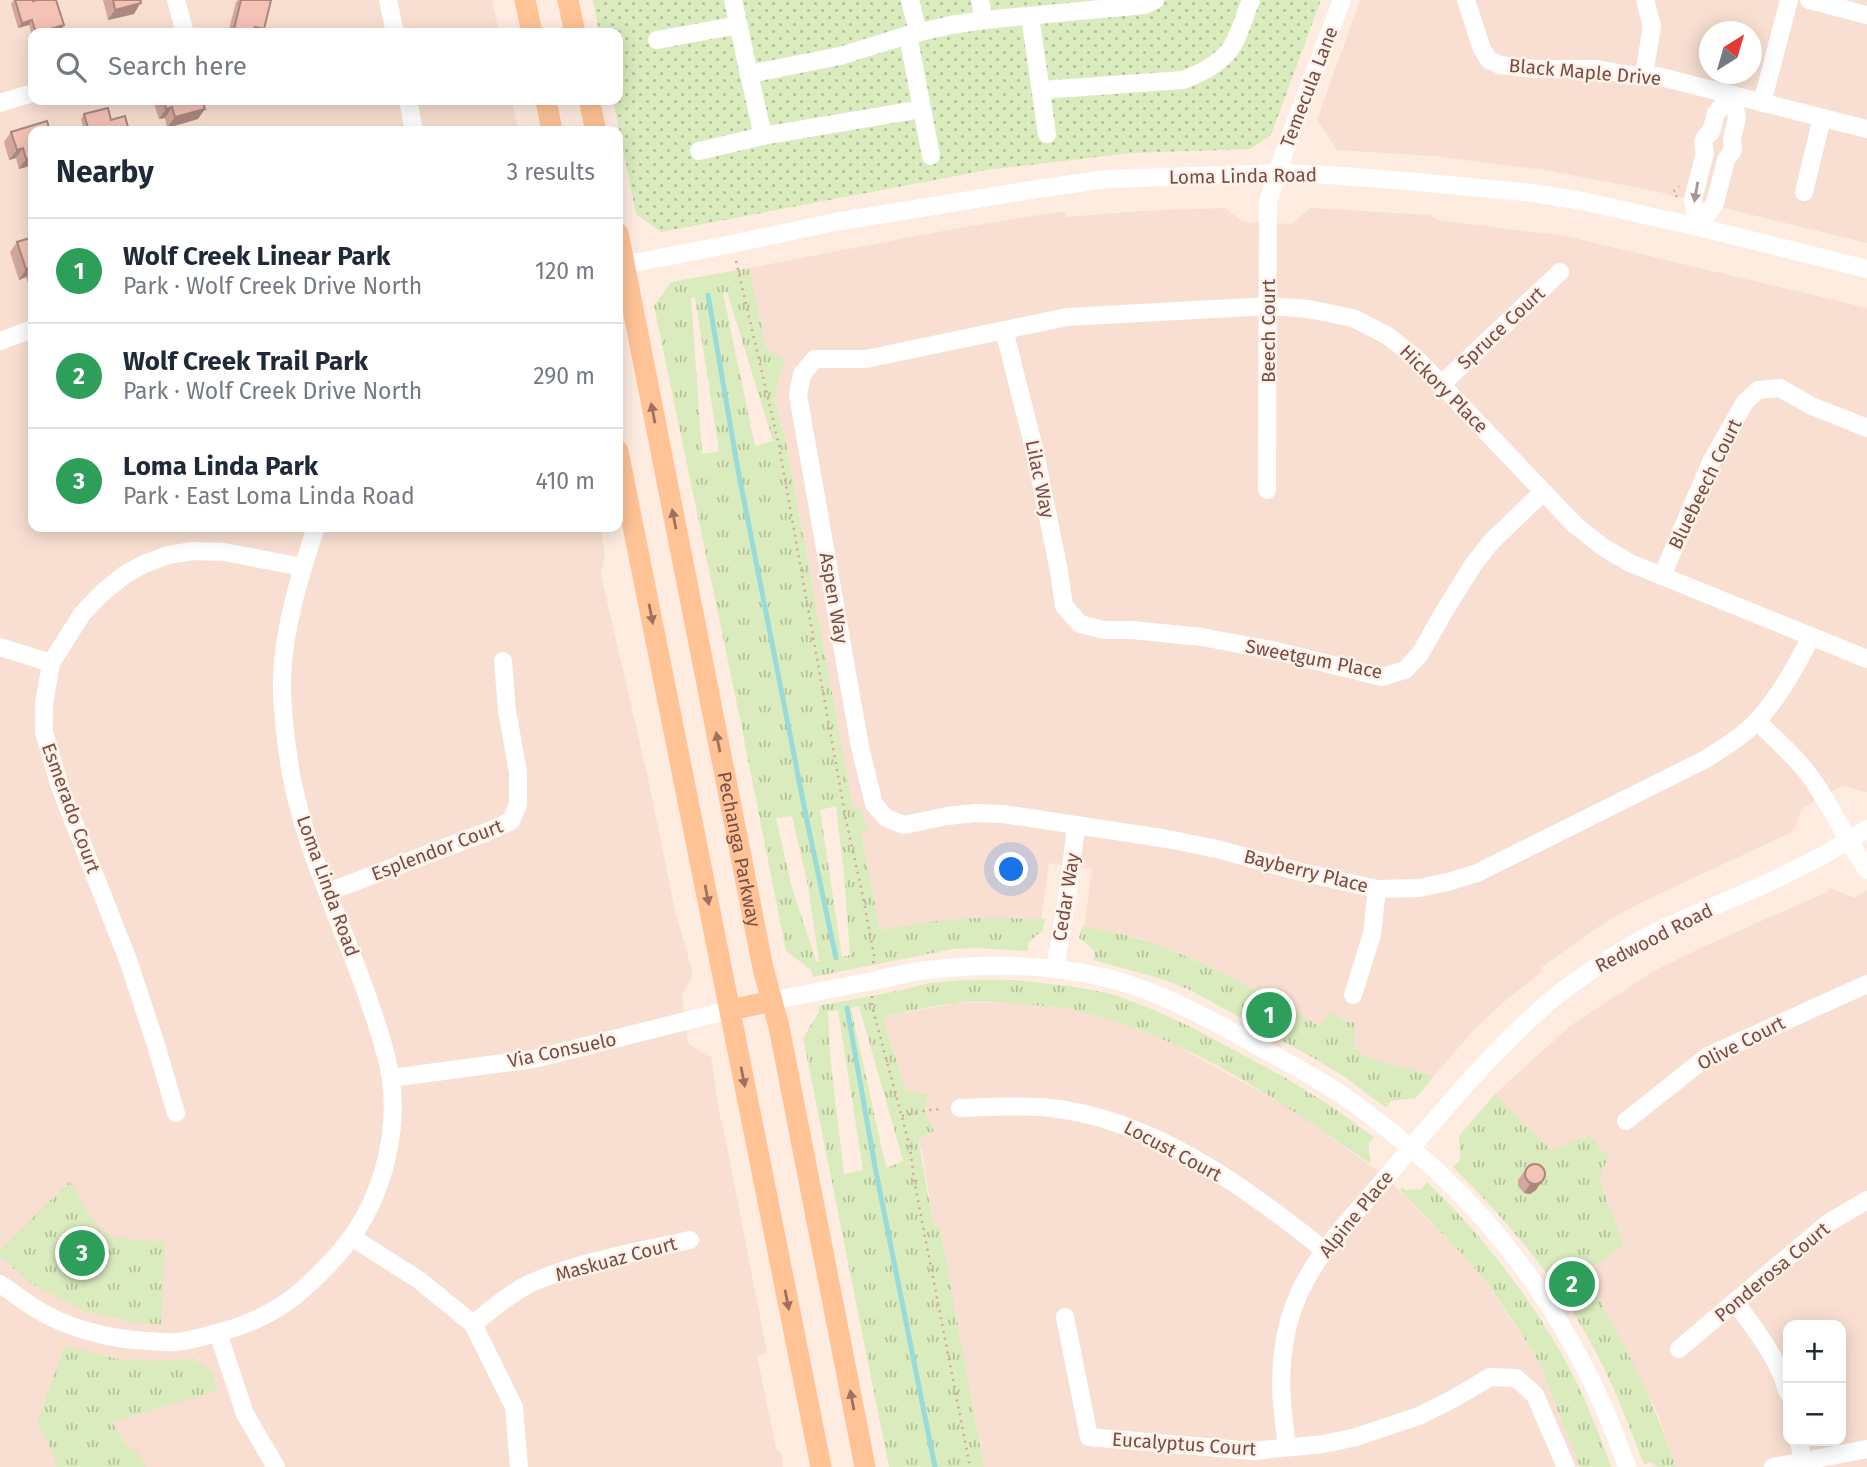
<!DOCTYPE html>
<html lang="en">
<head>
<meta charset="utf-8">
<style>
	:root { --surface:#fff; --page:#f2f2f3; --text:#1f2937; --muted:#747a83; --line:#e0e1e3; --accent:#f23f3c }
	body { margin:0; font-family:"Fira Sans",sans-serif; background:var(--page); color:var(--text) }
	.controls { position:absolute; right:21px; bottom:21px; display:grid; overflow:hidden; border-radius:14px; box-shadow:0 4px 18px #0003 }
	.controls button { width:63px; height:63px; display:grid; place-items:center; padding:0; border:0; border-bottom:2px solid var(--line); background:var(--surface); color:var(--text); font:35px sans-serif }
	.compass { position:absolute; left:1699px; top:21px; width:63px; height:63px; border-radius:50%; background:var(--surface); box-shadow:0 4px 18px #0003; rotate:37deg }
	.you { position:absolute; left:1012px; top:870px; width:24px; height:24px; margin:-18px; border:5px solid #fff; border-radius:50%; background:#1a73e8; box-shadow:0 0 0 10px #1a73e833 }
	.badge { display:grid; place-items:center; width:46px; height:46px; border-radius:50%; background:var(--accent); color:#fff; font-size:23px; font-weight:700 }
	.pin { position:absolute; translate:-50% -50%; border:4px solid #fff; box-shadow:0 2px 7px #0006 }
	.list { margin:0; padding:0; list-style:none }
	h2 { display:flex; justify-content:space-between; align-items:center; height:91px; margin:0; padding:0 28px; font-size:30px }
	h2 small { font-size:23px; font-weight:400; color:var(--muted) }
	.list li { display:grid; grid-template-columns:46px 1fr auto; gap:21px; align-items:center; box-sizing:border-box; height:105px; padding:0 28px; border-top:2px solid var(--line) }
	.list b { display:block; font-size:26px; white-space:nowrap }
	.list p { margin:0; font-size:23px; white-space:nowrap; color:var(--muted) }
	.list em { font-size:23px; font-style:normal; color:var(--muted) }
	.icon { flex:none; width:38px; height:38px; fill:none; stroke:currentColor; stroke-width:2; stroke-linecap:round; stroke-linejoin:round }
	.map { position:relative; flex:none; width:1867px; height:1467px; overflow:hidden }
	.search { position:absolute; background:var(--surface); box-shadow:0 4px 18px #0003; left:28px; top:28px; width:595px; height:77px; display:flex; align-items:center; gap:18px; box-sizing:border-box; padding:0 24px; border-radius:14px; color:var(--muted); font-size:26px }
	.panel { position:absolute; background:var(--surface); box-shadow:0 4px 18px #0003; left:28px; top:126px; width:595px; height:406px; border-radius:14px }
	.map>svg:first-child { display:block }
</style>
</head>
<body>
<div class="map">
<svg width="1867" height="1467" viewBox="0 0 1867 1467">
	<defs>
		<pattern id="grass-dots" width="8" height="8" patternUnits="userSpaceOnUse" patternTransform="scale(1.75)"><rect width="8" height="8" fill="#daecbe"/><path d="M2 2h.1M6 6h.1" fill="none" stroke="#b6c19c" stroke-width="1.8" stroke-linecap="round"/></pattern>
		<pattern id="park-tufts" width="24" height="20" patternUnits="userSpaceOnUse" patternTransform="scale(1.75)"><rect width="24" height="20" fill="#daecbe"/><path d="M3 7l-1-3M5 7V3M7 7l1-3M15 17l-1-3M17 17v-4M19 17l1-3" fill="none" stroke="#b6c19c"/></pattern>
	</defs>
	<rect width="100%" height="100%" fill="#feece1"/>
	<g fill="#f8dfd1" fill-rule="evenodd">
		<path d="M 0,0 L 492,0 L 499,33 L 33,33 L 33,100 L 512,100 L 518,131 L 33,131 L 33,527 L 600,527 L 605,555 L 601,575 L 647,774 L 675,910 L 693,974 L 682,996 L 688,1043 L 707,1056 L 711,1056 L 720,1118 L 722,1121 L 767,1353 L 757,1356 L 776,1448 L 781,1454 L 783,1467 L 0,1467 Z"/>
		<path d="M 1360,0 L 1867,0 L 1867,243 L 1655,191 L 1545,170 L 1433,156 L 1337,150 L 1317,120 ZM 1710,32 L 1752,32 L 1752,74 L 1710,74 Z"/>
		<path d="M 1225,208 L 1243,222 L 1292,224 L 1310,208 L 1431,215 L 1437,220 L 1565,236 L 1867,308 L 1867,792 L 1842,786 L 1801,809 L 1794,831 L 1640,903 L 1614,917 L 1585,936 L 1541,968 L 1542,971 L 1498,1007 L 1472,1032 L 1434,1076 L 1366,1057 L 1354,1048 L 1355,1023 L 1345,1021 L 1331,1013 L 1319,1026 L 1226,976 L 1186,956 L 1139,938 L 1084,927 L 1092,869 L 1049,863 L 1041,920 L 974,918 L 918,924 L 880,931 L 861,832 L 869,827 L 863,817 L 853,808 L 786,442 L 774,396 L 777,395 L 777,386 L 779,372 L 784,361 L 766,347 L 749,268 L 959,228 L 1065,211 L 1066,217 L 1142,211 Z"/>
		<path d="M 1830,888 L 1855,898 L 1867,890 L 1867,1467 L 1676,1467 L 1657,1412 L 1583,1272 L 1624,1245 L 1599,1178 L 1604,1152 L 1594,1143 L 1590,1135 L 1551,1151 L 1495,1094 L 1570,1026 L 1652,972 L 1707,945 L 1827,892 ZM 1788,1325 L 1841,1325 L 1841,1441 L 1788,1441 Z"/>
		<path d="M 1011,1002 L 1072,1009 L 1120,1022 L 1174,1044 L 1293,1110 L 1386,1177 L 1464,1256 L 1489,1287 L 1539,1362 L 1580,1467 L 984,1467 L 941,1232 L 933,1222 L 923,1155 L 918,1139 L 925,1116 L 925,1103 L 906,1091 L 883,1017 L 958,1003 Z"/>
	</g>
	<path fill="url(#grass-dots)" d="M 593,0 L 1321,0 L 1271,135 L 1250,149 L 1132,153 L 987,170 L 661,232 L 636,214 L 613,100 L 618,100 L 618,33 L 599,33 Z"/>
	<g fill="url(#park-tufts)" fill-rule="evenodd">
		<path d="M 749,268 L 766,347 L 785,361 C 779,373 776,383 777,395 L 774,397 L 786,442 L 853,807 L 859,807 L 866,823 L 870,827 L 861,832 L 880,930 L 942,920 L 974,918 L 1045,919 L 1043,930 L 1028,943 L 1028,951 L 976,948 L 953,949 L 813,977 L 811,970 L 786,951 L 739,714 L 654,306 L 671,282 ZM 727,292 L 773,441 L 755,446 L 723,293 ZM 695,297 L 719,451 L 702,454 L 691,298 ZM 836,806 L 844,874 L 850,955 L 842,957 L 820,810 ZM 792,816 L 808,886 L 819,961 L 816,961 L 792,888 L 776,818 Z"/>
		<path d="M 1082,926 C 1101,931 1121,933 1140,939 C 1200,958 1264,994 1319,1026 L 1331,1012 L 1345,1021 L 1355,1023 L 1354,1048 L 1366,1057 L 1434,1076 L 1416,1098 L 1391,1101 L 1386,1108 L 1345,1077 L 1308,1055 L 1192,991 L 1162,979 L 1093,960 L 1095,951 L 1079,938 Z"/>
		<path d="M 1014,980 L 1070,986 L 1112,994 L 1154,1010 L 1193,1028 L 1284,1077 L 1331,1106 L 1374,1137 L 1368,1145 L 1371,1161 L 1369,1163 C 1279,1100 1183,1034 1073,1010 C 1060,1007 1045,1006 1031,1005 C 1007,1002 981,1000 957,1003 C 932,1006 907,1012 883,1017 L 906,1091 L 928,1094 C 923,1109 927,1118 934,1131 L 918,1139 L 933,1222 L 941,1232 L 984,1467 L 889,1467 L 803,1038 L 819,1012 L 818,1006 L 907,989 C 941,978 979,980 1014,980 ZM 859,1006 L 903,1161 L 886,1168 L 851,1008 ZM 838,1010 L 863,1170 L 844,1174 L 830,1056 L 828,1012 Z"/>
		<path d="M 1495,1094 L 1551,1150 L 1590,1135 L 1600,1149 L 1609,1155 L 1599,1178 L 1624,1245 L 1583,1273 C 1621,1335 1653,1398 1676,1467 L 1658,1467 L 1651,1463 L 1644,1464 C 1636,1446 1630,1427 1622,1409 C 1612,1384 1600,1359 1587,1336 C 1552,1272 1504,1218 1453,1167 L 1460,1160 L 1459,1136 Z"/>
		<path d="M 70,1181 C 79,1197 92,1227 109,1235 C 124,1241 148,1240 165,1241 L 161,1324 L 137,1323 L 85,1311 L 30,1283 L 0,1256 L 0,1250 Z"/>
		<path d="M 1427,1182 C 1484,1236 1542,1312 1577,1383 C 1590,1410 1601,1438 1611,1467 L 1580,1467 L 1539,1362 L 1512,1320 L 1490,1287 L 1464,1256 L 1400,1190 L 1402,1187 L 1406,1190 L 1421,1189 Z"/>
		<path d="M 65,1346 L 122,1360 L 152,1361 L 193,1359 L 212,1371 L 217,1391 L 112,1422 L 129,1450 L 135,1448 L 146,1467 L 56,1467 L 55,1459 L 37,1422 Z"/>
	</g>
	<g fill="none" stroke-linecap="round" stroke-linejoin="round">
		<g stroke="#99dbd8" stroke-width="5">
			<path d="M 708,295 L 738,470 L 807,821 L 836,958"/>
			<path d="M 847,1008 L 876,1172 L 935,1467"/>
		</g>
		<g stroke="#daa599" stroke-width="2.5" stroke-dasharray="2 5" stroke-linecap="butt">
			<path d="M 1677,197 L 1673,192 L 1679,186"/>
			<path d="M 736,261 L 778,441 L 846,820 L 862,892 L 874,955 L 873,965"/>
			<path d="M 872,996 L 872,1006 L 910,1147 L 914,1180 L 970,1467"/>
			<path d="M 902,1116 L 928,1110 L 943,1109"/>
		</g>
		<g stroke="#fff" stroke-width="18">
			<path d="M 176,0 L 185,33"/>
			<path d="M 388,0 L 395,33"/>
			<path d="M 733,0 L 749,74 L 840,56 L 908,35 L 951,25 L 984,20 L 1144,5 L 1155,0"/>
			<path d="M 910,0 L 918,33"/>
			<path d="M 980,0 L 984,20"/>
			<path d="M 1466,0 L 1482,49 L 1489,60 L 1500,65 L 1535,69 L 1597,69 L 1629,75 L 1657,76 L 1867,129"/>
			<path d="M 1809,0 L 1867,15"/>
			<path d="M 1030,16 L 1047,134"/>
			<path d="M 908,35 L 931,156"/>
			<path d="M 657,40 L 739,25"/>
			<path d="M 749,74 L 763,136 L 922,109"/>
			<path d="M 1644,75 L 1652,26 L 1645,0"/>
			<path d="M 1041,90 L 1183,80 C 1202,73 1224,62 1234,43 C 1241,30 1245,14 1251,0"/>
			<path d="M 408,100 L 414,131"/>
			<path d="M 0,103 L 33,93"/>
			<path d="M 1762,103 L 1789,0"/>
			<path d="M 699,151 L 763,136"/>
			<path d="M 1804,192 L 1822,118"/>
			<path d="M 1698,227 L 1693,199 L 1705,153 L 1703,142 L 1706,136 L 1711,132 L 1716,113 L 1732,95"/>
			<path d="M 1698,227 L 1715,203 L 1726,160 L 1733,150 L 1732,139 L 1737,118 L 1732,95"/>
			<path d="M 618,266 L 732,244 L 835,222 L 1043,188 L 1108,179 L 1277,173 L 1329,175 L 1407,181 L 1533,193 L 1582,201 L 1698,227 L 1867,269"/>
			<path d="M 1004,330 L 1034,448 L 1059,571 L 1064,606 L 1080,624 L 1104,630 L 1132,630 L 1202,637 L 1276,651 L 1382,677 L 1405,670 L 1420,654 L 1442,615 L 1473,565 L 1491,542 L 1543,492"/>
			<path d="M 0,341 L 33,329"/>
			<path d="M 1442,384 L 1560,272"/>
			<path d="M 1267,490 L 1268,202 L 1286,147 L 1342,0"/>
			<path d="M 1662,576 L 1711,462 L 1745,402 L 1758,390 L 1780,388 L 1812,406 L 1867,428"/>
			<path d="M 1811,637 C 1796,666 1780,696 1757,721 C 1742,737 1723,748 1704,760 L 1477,873 L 1448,882 L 1419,888 L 1377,889 L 1297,871 L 1217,849 L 1168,839 L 1003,814 L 976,813 L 947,816 L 904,825 L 886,818 L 874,804 L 860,747 L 798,395 L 802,374 L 815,359 L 866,359 L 1067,317 L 1269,306 L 1308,309 L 1353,318 L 1388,336 L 1416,358 L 1575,525 L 1603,547 L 1630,563 L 1867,659"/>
			<path d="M 0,647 L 51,663"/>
			<path d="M 1757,721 C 1777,741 1801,761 1816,785 C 1834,813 1849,843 1867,870"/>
			<path d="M 328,892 L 489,831 L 511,821 L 518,804 L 518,772 L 507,711 L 503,661"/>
			<path d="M 1055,969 L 1069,885 L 1076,826"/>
			<path d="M 1353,995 L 1372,934 L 1377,889"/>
			<path d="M 772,1001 C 806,994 840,987 873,981 C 891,977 909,972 927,970 C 969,965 1014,964 1056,969 C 1081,972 1107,977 1131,985 C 1175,1000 1217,1023 1258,1046 C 1290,1064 1325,1082 1355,1104 C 1386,1127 1416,1151 1443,1177 C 1526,1255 1590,1359 1627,1467"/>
			<path d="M 391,1078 L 534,1059 L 730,1010"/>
			<path d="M 960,1108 C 990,1107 1021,1105 1051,1108 C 1152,1119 1247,1188 1324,1250"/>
			<path d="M 176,1113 L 156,1045 L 128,960 L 60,787 L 44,732 L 44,704 L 51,663 L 82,614 L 101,594 L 124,575 L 144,564 L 168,555 L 193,551 L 224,552 L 302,567"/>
			<path d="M 1626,1121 L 1708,1056 L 1867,984"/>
			<path d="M 353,1238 L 419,1280 L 473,1324 L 514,1407 L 519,1467"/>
			<path d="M 0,1284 C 11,1291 22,1300 33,1307 C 66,1328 108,1339 147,1341 C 156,1341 167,1343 176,1342 C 196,1340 217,1333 237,1327 C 281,1312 307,1289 338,1254 C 379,1208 399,1141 391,1079 C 387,1055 379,1030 371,1007 C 346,931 305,852 291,774 C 286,743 281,709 282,677 C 284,626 300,575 316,527"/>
			<path d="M 1736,1303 C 1756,1331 1779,1359 1788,1393"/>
			<path d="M 1065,1317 L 1089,1437 L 1253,1451 L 1324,1444 L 1356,1437 L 1419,1416 L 1453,1399 L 1490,1377 L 1516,1378 L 1535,1395 L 1566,1467"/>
			<path d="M 473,1324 C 491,1310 510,1293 531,1283 C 581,1261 636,1252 690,1240"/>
			<path d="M 218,1333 L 245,1414 L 276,1467"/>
			<path d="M 1679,1349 L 1828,1223 L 1867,1200"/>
			<path d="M 1799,1441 L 1804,1467"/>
			<path d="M 1287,1447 C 1281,1403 1277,1366 1289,1321 C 1305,1262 1351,1219 1389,1174 C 1438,1116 1487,1057 1543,1007 C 1570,983 1600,964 1630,946 C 1673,921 1720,905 1765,884 C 1800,868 1835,850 1867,829"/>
			<path d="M 1773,1467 L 1867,1449"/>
		</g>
		<g stroke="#ffc396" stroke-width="21">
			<path d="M 525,0 L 532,33"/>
			<path d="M 568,0 L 575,33"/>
			<path d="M 546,100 L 552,131"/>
			<path d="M 589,100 L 596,131"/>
			<path id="s1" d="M 618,233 L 763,968 L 779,1027 L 865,1467"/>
			<path d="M 618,451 L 821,1467"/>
			<path d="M 730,1010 L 772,1001"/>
		</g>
	</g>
	<g fill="#d3a79d">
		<path d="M 14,0 L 33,0 L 64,25 L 60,31 L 51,33 L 33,33 L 33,39 L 29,25 L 18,28 L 11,4 Z"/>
		<path d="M 103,0 L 142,0 L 134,14 L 108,20 Z"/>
		<path d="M 238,0 L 271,0 L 261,33 L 228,33 L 236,2 Z"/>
		<path d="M 154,100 L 202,100 L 198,119 L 167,128 L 165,118 L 159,119 L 153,101 Z"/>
		<path d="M 84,114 L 111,120 L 129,131 L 84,131 L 81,119 Z"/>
		<path d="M 33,131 L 33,165 L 19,169 L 16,158 L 9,160 L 4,142 L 11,132 Z"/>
		<path d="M 33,237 L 33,282 L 28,284 L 26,277 L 19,280 L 10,252 L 17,242 Z"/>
		<path d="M 1526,1169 L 1536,1190 L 1530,1194 L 1524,1193 L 1518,1186 L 1518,1180 Z"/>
	</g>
	<g fill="#ac887f">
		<path d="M 138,0 L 142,0 L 134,14 L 108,20 L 115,10 Z"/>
		<path d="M 32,20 L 29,25 L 18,28 L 22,23 Z"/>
		<path d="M 64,25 L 60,31 L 51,33 L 37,33 Z"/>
		<path d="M 255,27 L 264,29 L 261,33 L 251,33 Z"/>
		<path d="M 234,29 L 248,33 L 231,33 Z"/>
		<path d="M 172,107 L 165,118 L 159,119 L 166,109 Z"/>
		<path d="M 205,109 L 198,119 L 167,128 L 175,117 Z"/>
		<path d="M 23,148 L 16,158 L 9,160 L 17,150 Z"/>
		<path d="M 33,157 L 33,165 L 19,169 L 26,159 Z"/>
		<path d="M 33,267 L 26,277 L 19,280 L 26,269 Z"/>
		<path d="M 33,276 L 33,282 L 28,284 Z"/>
		<path d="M 1543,1180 L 1536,1190 L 1530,1194 L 1524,1193 L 1531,1183 Z"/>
	</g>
	<g fill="#f5c2b6" stroke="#ac887f" stroke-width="2">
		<path d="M 15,0 L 33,0 L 33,1 L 37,0 L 56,0 L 64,25 L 36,33 L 32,20 L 22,23 Z"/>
		<path d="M 113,0 L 140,0 L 141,3 L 115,10 Z"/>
		<path d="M 241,0 L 271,0 L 264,29 L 255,27 L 254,33 L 248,33 L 234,29 Z"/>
		<path d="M 163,100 L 202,100 L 205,109 L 175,117 L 172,107 L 166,109 Z"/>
		<path d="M 108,108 L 111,120 L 125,116 L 129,131 L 94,131 L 93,130 L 89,131 L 84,114 Z"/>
		<path d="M 47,121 L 50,131 L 33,131 L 33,157 L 26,159 L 23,148 L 17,150 L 11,132 Z"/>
		<path d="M 33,237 L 33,267 L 26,269 L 17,242 Z"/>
		<circle cx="1535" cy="1174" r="10"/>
	</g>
	<defs><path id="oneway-solid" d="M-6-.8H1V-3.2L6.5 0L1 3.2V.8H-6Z" transform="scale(1.75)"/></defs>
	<use fill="#ad9490" href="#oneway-solid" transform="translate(1696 192) rotate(100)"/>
	<g fill="#a0705e">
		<use href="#oneway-solid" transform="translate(653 413) rotate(-101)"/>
		<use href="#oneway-solid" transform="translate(674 519) rotate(-101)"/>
		<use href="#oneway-solid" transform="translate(651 614) rotate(79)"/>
		<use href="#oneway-solid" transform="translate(718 742) rotate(-101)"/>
		<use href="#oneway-solid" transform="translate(707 895) rotate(79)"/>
		<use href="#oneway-solid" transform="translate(743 1077) rotate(79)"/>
		<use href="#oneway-solid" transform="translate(787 1300) rotate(79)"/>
		<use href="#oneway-solid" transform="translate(852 1400) rotate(-101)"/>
	</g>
	<g text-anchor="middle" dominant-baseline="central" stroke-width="5" stroke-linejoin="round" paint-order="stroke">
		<g font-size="19" fill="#774d46" stroke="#fff2e8">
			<text transform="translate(1585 72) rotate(5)">Black Maple Drive</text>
			<text transform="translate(1309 87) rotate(-69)">Temecula Lane</text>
			<text transform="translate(1243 176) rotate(-1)">Loma Linda Road</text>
			<text transform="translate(1501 328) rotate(-43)">Spruce Court</text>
			<text transform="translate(1268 331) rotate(-90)">Beech Court</text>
			<text transform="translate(1444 389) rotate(45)">Hickory Place</text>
			<text transform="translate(1040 479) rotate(78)">Lilac Way</text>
			<text transform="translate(1705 484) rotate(-64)">Bluebeech Court</text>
			<text transform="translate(834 598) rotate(80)">Aspen Way</text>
			<text transform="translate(1314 659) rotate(11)">Sweetgum Place</text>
			<text transform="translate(71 808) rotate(70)">Esmerado Court</text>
			<text transform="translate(437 850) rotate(-21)">Esplendor Court</text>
			<text stroke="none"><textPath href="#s1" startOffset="628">Pechanga Parkway</textPath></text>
			<text transform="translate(1306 871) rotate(14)">Bayberry Place</text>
			<text transform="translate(328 886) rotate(70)">Loma Linda Road</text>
			<text transform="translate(1066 897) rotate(-81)">Cedar Way</text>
			<text transform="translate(1654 938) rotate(-27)">Redwood Road</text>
			<text transform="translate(1741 1043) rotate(-27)">Olive Court</text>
			<text transform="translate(562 1050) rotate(-12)">Via Consuelo</text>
			<text transform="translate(1173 1151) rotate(28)">Locust Court</text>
			<text transform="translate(1356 1214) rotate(-51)">Alpine Place</text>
			<text transform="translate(616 1259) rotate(-15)">Maskuaz Court</text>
			<text transform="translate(1772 1272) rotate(-40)">Ponderosa Court</text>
			<text transform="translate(1184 1444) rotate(4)">Eucalyptus Court</text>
		</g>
	</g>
</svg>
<div class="controls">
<button>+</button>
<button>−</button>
</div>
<svg class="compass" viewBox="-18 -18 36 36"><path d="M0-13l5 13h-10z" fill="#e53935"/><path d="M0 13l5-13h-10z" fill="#747a83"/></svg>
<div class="you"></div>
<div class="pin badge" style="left:1269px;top:1015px;background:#2e9e5b">1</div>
<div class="pin badge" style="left:1572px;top:1284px;background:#2e9e5b">2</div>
<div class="pin badge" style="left:82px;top:1253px;background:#2e9e5b">3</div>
<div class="search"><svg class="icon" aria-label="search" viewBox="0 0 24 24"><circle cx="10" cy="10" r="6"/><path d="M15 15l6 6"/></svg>Search here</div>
<section class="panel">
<h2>Nearby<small>3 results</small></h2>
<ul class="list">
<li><span class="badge" style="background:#2e9e5b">1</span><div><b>Wolf Creek Linear Park</b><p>Park · Wolf Creek Drive North</p></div><em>120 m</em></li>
<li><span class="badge" style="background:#2e9e5b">2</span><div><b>Wolf Creek Trail Park</b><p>Park · Wolf Creek Drive North</p></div><em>290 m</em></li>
<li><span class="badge" style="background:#2e9e5b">3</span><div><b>Loma Linda Park</b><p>Park · East Loma Linda Road</p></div><em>410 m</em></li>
</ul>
</section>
</div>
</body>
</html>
